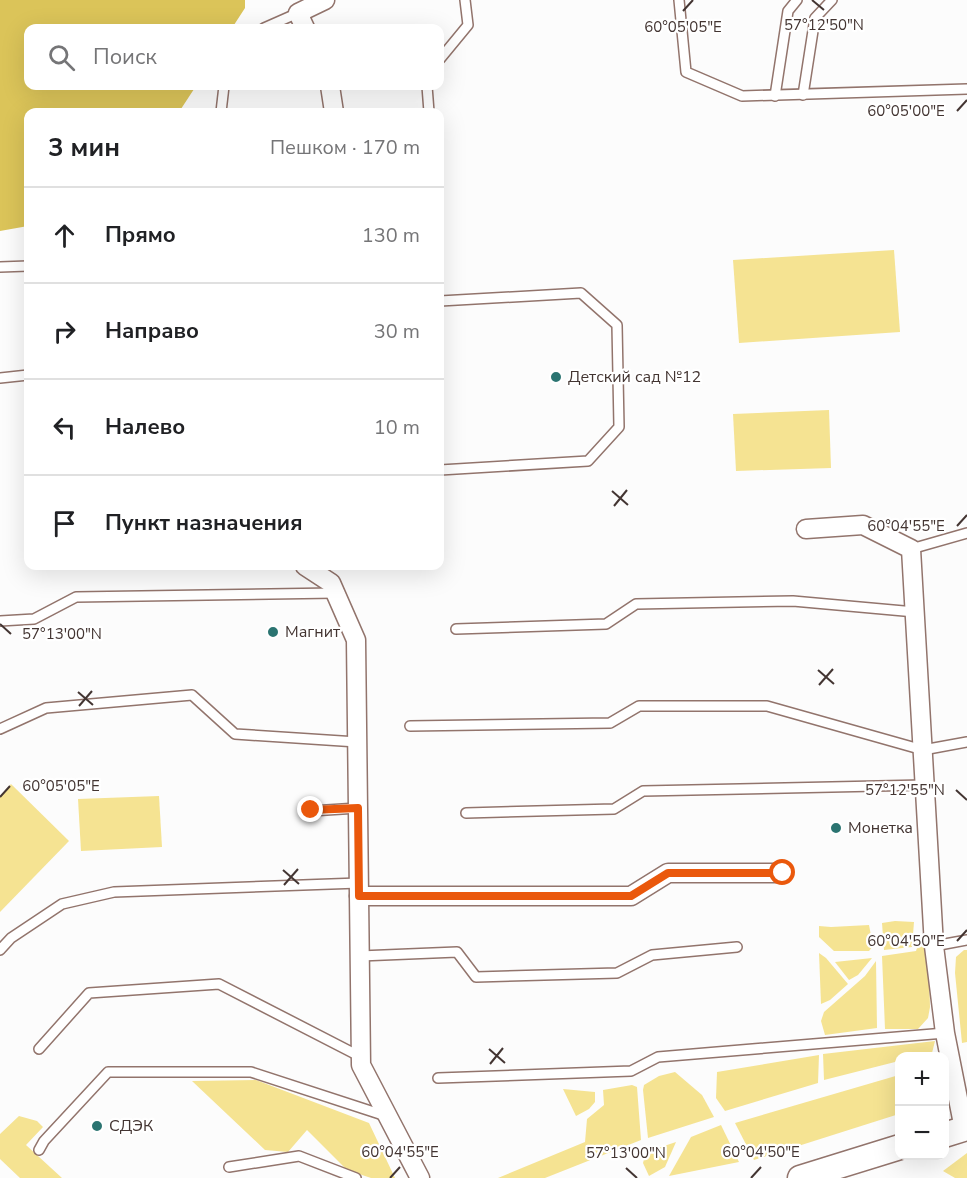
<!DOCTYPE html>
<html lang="ru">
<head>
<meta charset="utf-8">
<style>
	:root { --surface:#fff; --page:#f6f6f6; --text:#202124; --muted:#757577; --line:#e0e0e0 }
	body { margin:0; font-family:"Nunito Sans",sans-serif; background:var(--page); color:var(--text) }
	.controls { position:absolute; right:18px; bottom:18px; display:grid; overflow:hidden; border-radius:12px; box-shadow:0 6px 24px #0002 }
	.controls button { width:54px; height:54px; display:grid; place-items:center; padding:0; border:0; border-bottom:2px solid var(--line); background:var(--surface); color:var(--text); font:30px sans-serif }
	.stop { position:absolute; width:18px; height:18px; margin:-14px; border:4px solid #ea580c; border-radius:50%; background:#fff }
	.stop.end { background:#ea580c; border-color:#fff; box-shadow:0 2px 6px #0008 }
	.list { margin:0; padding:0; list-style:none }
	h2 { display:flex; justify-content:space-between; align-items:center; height:78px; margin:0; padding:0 24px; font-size:26px }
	h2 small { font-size:20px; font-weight:400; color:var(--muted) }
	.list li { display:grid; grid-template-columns:39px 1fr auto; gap:18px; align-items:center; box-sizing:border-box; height:96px; padding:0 24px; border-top:2px solid var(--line) }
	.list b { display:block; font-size:22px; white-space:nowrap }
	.list em { font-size:20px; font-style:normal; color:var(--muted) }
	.icon { flex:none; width:33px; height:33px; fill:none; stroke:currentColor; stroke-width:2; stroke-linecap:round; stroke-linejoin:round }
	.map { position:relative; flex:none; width:967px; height:1178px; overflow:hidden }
	.search { position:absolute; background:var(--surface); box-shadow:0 6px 24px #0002; left:24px; top:24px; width:420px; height:66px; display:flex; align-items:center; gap:15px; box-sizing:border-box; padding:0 21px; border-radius:12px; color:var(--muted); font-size:22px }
	.panel { position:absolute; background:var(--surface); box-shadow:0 6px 24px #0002; left:24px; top:108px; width:420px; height:462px; border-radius:12px }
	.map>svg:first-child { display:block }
</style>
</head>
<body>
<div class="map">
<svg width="967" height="1178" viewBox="0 0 967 1178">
	<rect width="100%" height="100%" fill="#fcfcfc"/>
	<g fill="#f5e392">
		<path d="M 894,250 L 900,332 L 739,343 L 733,260 Z"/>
		<path d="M 829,410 L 831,468 L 736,471 L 733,414 Z"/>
		<path d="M 11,784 L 69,841 L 0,912 L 0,797 Z"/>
		<path d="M 159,796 L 162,847 L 81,851 L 78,799 Z"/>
		<path d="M 895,921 L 914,922 L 912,947 L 884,950 L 882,923 Z"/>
		<path d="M 869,925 L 873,946 L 869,951 L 834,951 L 819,937 L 819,926 L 831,927 Z"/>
		<path d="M 928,938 L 930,1007 L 928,1018 L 918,1029 L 885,1029 L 882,956 L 916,951 L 920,939 Z"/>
		<path d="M 964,950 L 967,950 L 967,1042 L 962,1043 L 955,973 L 956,957 Z"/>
		<path d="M 819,953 L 826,958 L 848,984 L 830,1000 L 821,1004 Z"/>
		<path d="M 872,958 L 858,975 L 849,980 L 835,962 Z"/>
		<path d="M 876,961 L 877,1028 L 825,1035 L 821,1021 L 824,1012 L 865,976 Z"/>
		<path d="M 935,1041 L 932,1053 L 919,1056 L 900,1056 L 899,1061 L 824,1080 L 823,1054 Z"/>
		<path d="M 819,1055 L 818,1083 L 725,1111 L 716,1098 L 717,1072 Z"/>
		<path d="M 675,1072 L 702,1095 L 714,1117 L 648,1138 L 643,1090 L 644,1085 L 659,1076 Z"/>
		<path d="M 899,1075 L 899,1114 L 754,1160 L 735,1123 Z"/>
		<path d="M 256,1080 L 369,1123 L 395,1178 L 371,1178 L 347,1170 L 307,1130 L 288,1152 L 265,1150 L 192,1081 Z"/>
		<path d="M 632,1085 L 637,1087 L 641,1140 L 545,1178 L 498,1178 L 585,1142 L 587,1119 L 604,1105 L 603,1090 Z"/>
		<path d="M 563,1089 L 595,1092 L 595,1102 L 589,1109 L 576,1116 Z"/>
		<path d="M 19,1116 L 37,1121 L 43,1127 L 26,1145 L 62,1178 L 20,1178 L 0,1159 L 0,1134 Z"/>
		<path d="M 721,1125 L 739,1162 L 669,1176 L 691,1137 Z"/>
		<path d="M 676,1142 L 665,1167 L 649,1176 L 643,1163 L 646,1152 Z"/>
		<path d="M 967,1153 L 967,1178 L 955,1178 L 943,1171 Z"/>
	</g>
	<path fill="#dbc459" d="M 0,0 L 245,0 L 245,8 L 232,28 L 28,28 L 28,86 L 196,86 L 179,112 L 28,112 L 28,226 L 0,231 Z"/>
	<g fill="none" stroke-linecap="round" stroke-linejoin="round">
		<defs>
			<g id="lane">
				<path d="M 679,0 L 686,72 L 742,96 L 967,89"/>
				<path d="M 264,28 L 298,13"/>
				<path d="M 440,59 L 468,25 L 465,0"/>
				<path d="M 427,86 L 429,112"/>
				<path d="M 803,95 L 815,18 L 832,0"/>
				<path d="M 775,96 L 788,11 L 797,0"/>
				<path d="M 221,112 L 224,86"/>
				<path d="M 0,267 L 28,266"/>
				<path d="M 440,301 L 581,293 L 617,325 L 619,427 L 588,461 L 440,470"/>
				<path d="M 0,378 L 28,375"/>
				<path d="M 911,549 L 967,533"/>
				<path d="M 0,621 L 34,619 L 76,597 L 335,593"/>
				<path d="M 456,629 L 606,624 L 636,604 L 793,601 L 915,612"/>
				<path d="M 410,726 L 610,723 L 639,706 L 767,706 L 923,750 L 967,742"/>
				<path d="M 0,729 L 46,708 L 192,695 L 235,734 L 357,742"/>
				<path d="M 311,811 L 358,808"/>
				<path d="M 466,813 L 614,809 L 643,791 L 924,785"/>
				<path d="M 934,946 L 967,940"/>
				<path d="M 0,950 L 11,938 L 62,904 L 114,892 L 359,883"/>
				<path d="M 360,956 L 457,952 L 476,977 L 617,973 L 652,955 L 737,947"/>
				<path d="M 39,1049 L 89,993 L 219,984 L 361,1057"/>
				<path d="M 438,1078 L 631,1071 L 658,1057 L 945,1033"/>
				<path d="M 39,1150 L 44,1141 L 108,1072 L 251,1072 L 386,1116"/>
				<path d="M 229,1167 L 299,1156 L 356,1178"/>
			</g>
			<g id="street">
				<path d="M 305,28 L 298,13 L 325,0"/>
				<path d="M 330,86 L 334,112"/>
				<path d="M 806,529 L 863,525 L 911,549 L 934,946 L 945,1033 L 964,1129"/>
				<path d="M 305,566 L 331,583 L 356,640 L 361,1065 L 420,1178"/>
				<path d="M 359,896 L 631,896 L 668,873 L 783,873"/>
			</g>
			<g id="secondary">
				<path d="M 944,1135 L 967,1128"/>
				<path d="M 800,1178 L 900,1147"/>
			</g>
		</defs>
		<use href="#lane" stroke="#92746c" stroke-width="12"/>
		<use href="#street" stroke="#92746c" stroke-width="21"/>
		<use href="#secondary" stroke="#92746c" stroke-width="27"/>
		<use href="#lane" stroke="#fff" stroke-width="9"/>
		<use href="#street" stroke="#fff" stroke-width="18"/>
		<use href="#secondary" stroke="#fff" stroke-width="24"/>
	</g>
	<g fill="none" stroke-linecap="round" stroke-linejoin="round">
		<path stroke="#ea580c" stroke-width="8" d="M 311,810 L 358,808 L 359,896 L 631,896 L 668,873 L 783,873"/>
	</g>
	<path fill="none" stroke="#433532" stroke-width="2" d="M 812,0 L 824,10M 683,11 L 693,0M 957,111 L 967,100M 612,491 L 628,505M 614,506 L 627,490M 957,526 L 967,515M 0,624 L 11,634M 818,670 L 834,684M 819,685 L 833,669M 78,692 L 93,705M 79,706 L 92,691M 956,790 L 967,800M 0,797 L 10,786M 283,870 L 299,884M 284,885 L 298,869M 957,941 L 967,930M 489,1049 L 505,1063M 490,1064 L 503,1048M 626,1168 L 637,1178M 390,1178 L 400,1167M 751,1178 L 761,1167"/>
	<g fill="#2b7471" stroke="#fff" stroke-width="2">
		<circle cx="556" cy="377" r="6"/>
		<circle cx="273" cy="632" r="6"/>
		<circle cx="836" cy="828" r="6"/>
		<circle cx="97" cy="1126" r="6"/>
	</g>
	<g text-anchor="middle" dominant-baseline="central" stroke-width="4.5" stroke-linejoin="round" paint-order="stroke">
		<g font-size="16" fill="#433532" stroke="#fff" text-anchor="start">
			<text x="568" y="377">Детский сад №12</text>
			<text x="285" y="632">Магнит</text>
			<text x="848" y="828">Монетка</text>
			<text x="109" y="1126">СДЭК</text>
		</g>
	</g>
	<g font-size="15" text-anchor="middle" fill="#433532" stroke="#fff" stroke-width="4.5" stroke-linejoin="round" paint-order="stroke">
		<text x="824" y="30">57°12'50"N</text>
		<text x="683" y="32">60°05'05"E</text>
		<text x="906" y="116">60°05'00"E</text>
		<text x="906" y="531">60°04'55"E</text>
		<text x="62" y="639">57°13'00"N</text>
		<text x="61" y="791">60°05'05"E</text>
		<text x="905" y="795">57°12'55"N</text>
		<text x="906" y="946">60°04'50"E</text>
		<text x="400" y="1157">60°04'55"E</text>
		<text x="761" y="1157">60°04'50"E</text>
		<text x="626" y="1158">57°13'00"N</text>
	</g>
</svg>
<div class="controls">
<button>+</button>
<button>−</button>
</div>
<div class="stop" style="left:783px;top:873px"></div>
<div class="stop end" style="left:311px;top:810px"></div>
<div class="search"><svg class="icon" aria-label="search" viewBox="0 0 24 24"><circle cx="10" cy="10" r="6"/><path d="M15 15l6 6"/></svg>Поиск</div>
<section class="panel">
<h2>3 мин<small>Пешком · 170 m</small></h2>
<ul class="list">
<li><svg class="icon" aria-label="ahead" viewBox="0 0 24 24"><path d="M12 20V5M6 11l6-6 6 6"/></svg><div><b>Прямо</b></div><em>130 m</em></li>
<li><svg class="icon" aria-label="right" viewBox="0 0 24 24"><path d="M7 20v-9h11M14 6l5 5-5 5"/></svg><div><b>Направо</b></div><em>30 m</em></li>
<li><svg class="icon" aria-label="left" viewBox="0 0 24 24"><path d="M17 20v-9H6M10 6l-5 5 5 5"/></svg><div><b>Налево</b></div><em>10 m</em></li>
<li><svg class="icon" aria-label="arrive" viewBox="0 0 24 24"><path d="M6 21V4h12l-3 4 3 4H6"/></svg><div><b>Пункт назначения</b></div></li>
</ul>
</section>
</div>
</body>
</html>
